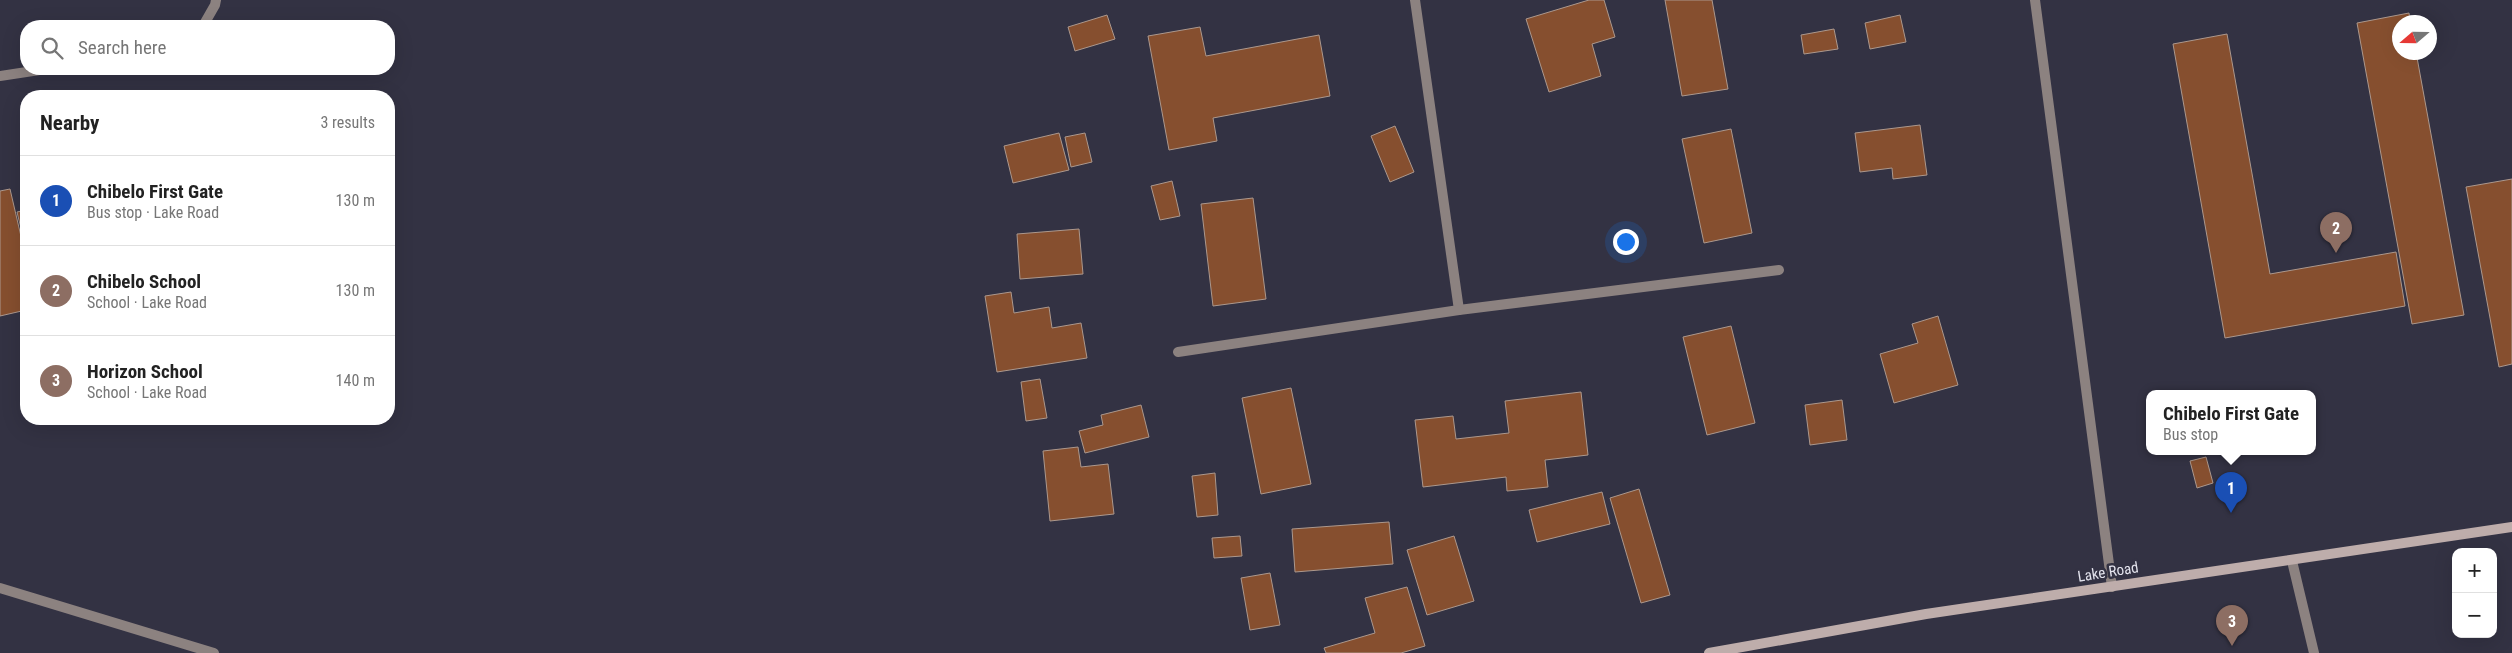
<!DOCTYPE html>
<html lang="en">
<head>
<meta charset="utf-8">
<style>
	:root { --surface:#fff; --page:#f2f2f2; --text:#222; --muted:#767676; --line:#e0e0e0; --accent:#ea580c }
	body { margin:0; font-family:"Roboto Condensed",sans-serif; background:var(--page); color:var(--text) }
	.controls { position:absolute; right:15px; bottom:15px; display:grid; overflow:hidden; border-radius:10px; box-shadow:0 5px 20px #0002 }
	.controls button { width:45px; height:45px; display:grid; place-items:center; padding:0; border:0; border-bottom:1px solid var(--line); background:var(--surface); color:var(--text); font:25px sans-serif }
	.compass { position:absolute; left:2392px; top:15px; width:45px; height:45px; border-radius:50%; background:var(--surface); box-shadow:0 5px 20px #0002; rotate:250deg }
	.you { position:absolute; left:1625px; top:241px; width:18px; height:18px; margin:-12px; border:4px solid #fff; border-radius:50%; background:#1a73e8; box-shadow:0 0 0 8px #1a73e833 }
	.badge { display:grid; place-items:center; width:32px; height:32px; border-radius:50%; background:var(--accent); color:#fff; font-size:16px; font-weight:700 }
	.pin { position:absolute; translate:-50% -41px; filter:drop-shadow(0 1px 2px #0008) }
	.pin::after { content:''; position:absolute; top:26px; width:18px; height:15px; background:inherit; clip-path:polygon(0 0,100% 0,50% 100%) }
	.popup { position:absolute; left:2146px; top:390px; width:170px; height:65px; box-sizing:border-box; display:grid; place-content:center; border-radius:10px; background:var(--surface); filter:drop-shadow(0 1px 4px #0005); font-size:16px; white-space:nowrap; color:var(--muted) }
	.popup b { font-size:19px; color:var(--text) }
	.popup::after { content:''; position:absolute; left:50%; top:100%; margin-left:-10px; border:10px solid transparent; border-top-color:var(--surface) }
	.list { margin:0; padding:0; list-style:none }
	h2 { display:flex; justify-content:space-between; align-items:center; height:65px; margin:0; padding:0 20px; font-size:21px }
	h2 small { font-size:16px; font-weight:400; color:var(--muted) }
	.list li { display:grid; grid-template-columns:32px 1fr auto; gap:15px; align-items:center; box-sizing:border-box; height:90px; padding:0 20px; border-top:1px solid var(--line) }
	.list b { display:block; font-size:19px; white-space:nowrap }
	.list p { margin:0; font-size:16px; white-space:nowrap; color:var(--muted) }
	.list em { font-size:16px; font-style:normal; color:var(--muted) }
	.icon { flex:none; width:28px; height:28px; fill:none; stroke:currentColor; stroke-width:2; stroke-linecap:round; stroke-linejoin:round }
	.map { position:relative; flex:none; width:2512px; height:653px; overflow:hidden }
	.search { position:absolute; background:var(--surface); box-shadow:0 5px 20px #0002; left:20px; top:20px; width:375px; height:55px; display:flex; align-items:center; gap:12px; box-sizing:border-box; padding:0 18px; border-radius:20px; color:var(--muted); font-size:19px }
	.panel { position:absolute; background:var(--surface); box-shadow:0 5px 20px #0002; left:20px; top:90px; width:375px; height:335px; border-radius:20px }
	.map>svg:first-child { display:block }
</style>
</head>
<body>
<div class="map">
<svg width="2512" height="653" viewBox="0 0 2512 653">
	<rect width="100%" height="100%" fill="#333243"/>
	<g fill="#864f2f" stroke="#ac988d">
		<path d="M 1589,0 L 1604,0 L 1615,37 L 1592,44 L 1601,76 L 1549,92 L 1526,19 Z"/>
		<path d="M 1665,0 L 1712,0 L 1728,89 L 1682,96 Z"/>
		<path d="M 2409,13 L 2410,22 L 2400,22 L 2400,52 L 2416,52 L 2464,315 L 2412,324 L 2357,23 Z"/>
		<path d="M 1107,15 L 1115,39 L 1075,51 L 1068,27 Z"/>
		<path d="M 1900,15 L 1906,42 L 1870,49 L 1865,23 Z"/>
		<path d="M 1200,27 L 1206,56 L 1319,35 L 1330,96 L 1213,118 L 1217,141 L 1169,150 L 1148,36 Z"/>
		<path d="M 1834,29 L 1838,49 L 1804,54 L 1801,35 Z"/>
		<path d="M 2227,34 L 2270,274 L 2396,252 L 2405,306 L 2225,338 L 2173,44 Z"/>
		<path d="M 1920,125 L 1927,175 L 1893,179 L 1892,168 L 1860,172 L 1855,133 Z"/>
		<path d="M 1395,126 L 1414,172 L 1390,182 L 1371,136 Z"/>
		<path d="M 1731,129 L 1752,233 L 1704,243 L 1682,139 Z"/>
		<path d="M 1059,133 L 1069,170 L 1013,183 L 1004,146 Z"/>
		<path d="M 1085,133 L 1092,162 L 1071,167 L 1065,137 Z"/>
		<path d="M 2512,179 L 2512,364 L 2499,367 L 2466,187 Z"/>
		<path d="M 1172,181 L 1180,216 L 1160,220 L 1151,186 Z"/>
		<path d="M 10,189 L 26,258 L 26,310 L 0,316 L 0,191 Z"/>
		<path d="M 1253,198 L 1266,299 L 1213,306 L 1201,204 Z"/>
		<path d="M 26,210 L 26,249 L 17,212 Z"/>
		<path d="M 1079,229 L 1083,274 L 1020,279 L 1017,234 Z"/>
		<path d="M 1011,292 L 1014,313 L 1049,307 L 1052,328 L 1081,323 L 1087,358 L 997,372 L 985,296 Z"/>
		<path d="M 1938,316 L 1958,385 L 1894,403 L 1880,354 L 1918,343 L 1912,324 Z"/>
		<path d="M 1731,326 L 1755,423 L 1707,435 L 1683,337 Z"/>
		<path d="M 1040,379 L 1047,418 L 1026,421 L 1021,382 Z"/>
		<path d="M 1291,388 L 1311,484 L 1261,494 L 1242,398 Z"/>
		<path d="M 1581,392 L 1588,455 L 1545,460 L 1548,487 L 1507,491 L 1506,477 L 1423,487 L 1415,420 L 1453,416 L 1456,439 L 1509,433 L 1505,401 Z"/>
		<path d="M 1842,400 L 1847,440 L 1810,445 L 1805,405 Z"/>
		<path d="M 1141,405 L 1149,437 L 1085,453 L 1079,431 L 1103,425 L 1101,415 Z"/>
		<path d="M 1078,447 L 1081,467 L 1108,464 L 1114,514 L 1050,521 L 1043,451 Z"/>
		<path d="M 2206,457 L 2213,483 L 2197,488 L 2190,461 Z"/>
		<path d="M 1215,473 L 1218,515 L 1197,517 L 1192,476 Z"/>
		<path d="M 1639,489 L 1670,595 L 1641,603 L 1610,498 Z"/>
		<path d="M 1602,492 L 1610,524 L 1537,542 L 1529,510 Z"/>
		<path d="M 1389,522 L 1393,564 L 1295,572 L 1292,529 Z"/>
		<path d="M 1240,536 L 1242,556 L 1214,558 L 1212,538 Z"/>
		<path d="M 1454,536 L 1474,601 L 1427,615 L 1407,550 Z"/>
		<path d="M 1270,573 L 1280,625 L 1250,630 L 1241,578 Z"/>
		<path d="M 1407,587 L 1425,646 L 1401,653 L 1326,653 L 1324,648 L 1375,633 L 1365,598 Z"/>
	</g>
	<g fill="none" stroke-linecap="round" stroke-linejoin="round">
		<g stroke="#8c8280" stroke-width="10">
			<path d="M 2292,561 L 2314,653"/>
			<path d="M 0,588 L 214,653"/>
		</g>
		<g stroke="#8c8280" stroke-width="10">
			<path d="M 1415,0 L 1459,310"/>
			<path d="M 2035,0 L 2112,587"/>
			<path d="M 203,26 L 215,5 L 216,0"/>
			<path d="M 0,76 L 46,69"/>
			<path d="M 1178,352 L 1459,310 L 1779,270"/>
		</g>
		<path stroke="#beadab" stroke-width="10" d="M 1709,653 L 1926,614 L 2512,527"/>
	</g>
	<g text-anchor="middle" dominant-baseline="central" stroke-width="5" stroke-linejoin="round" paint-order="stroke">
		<g font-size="15" fill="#e3e3ed" stroke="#333243">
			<text transform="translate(2108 572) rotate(-9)">Lake Road</text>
		</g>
	</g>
</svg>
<div class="controls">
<button>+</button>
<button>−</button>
</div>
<svg class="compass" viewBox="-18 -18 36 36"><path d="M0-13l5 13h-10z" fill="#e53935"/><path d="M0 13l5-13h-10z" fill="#767676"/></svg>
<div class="you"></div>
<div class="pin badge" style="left:2231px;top:513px;background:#1a4fb4">1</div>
<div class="popup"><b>Chibelo First Gate</b>Bus stop</div>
<div class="pin badge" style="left:2336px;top:253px;background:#8d6e63">2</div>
<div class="pin badge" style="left:2232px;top:646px;background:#8d6e63">3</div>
<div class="search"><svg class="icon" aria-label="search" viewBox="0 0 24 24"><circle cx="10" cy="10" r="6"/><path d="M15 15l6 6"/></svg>Search here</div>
<section class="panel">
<h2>Nearby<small>3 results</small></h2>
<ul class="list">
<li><span class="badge" style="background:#1a4fb4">1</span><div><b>Chibelo First Gate</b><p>Bus stop · Lake Road</p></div><em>130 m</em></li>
<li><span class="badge" style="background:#8d6e63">2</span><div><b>Chibelo School</b><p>School · Lake Road</p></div><em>130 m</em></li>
<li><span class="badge" style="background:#8d6e63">3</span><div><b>Horizon School</b><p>School · Lake Road</p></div><em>140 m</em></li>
</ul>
</section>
</div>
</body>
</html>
